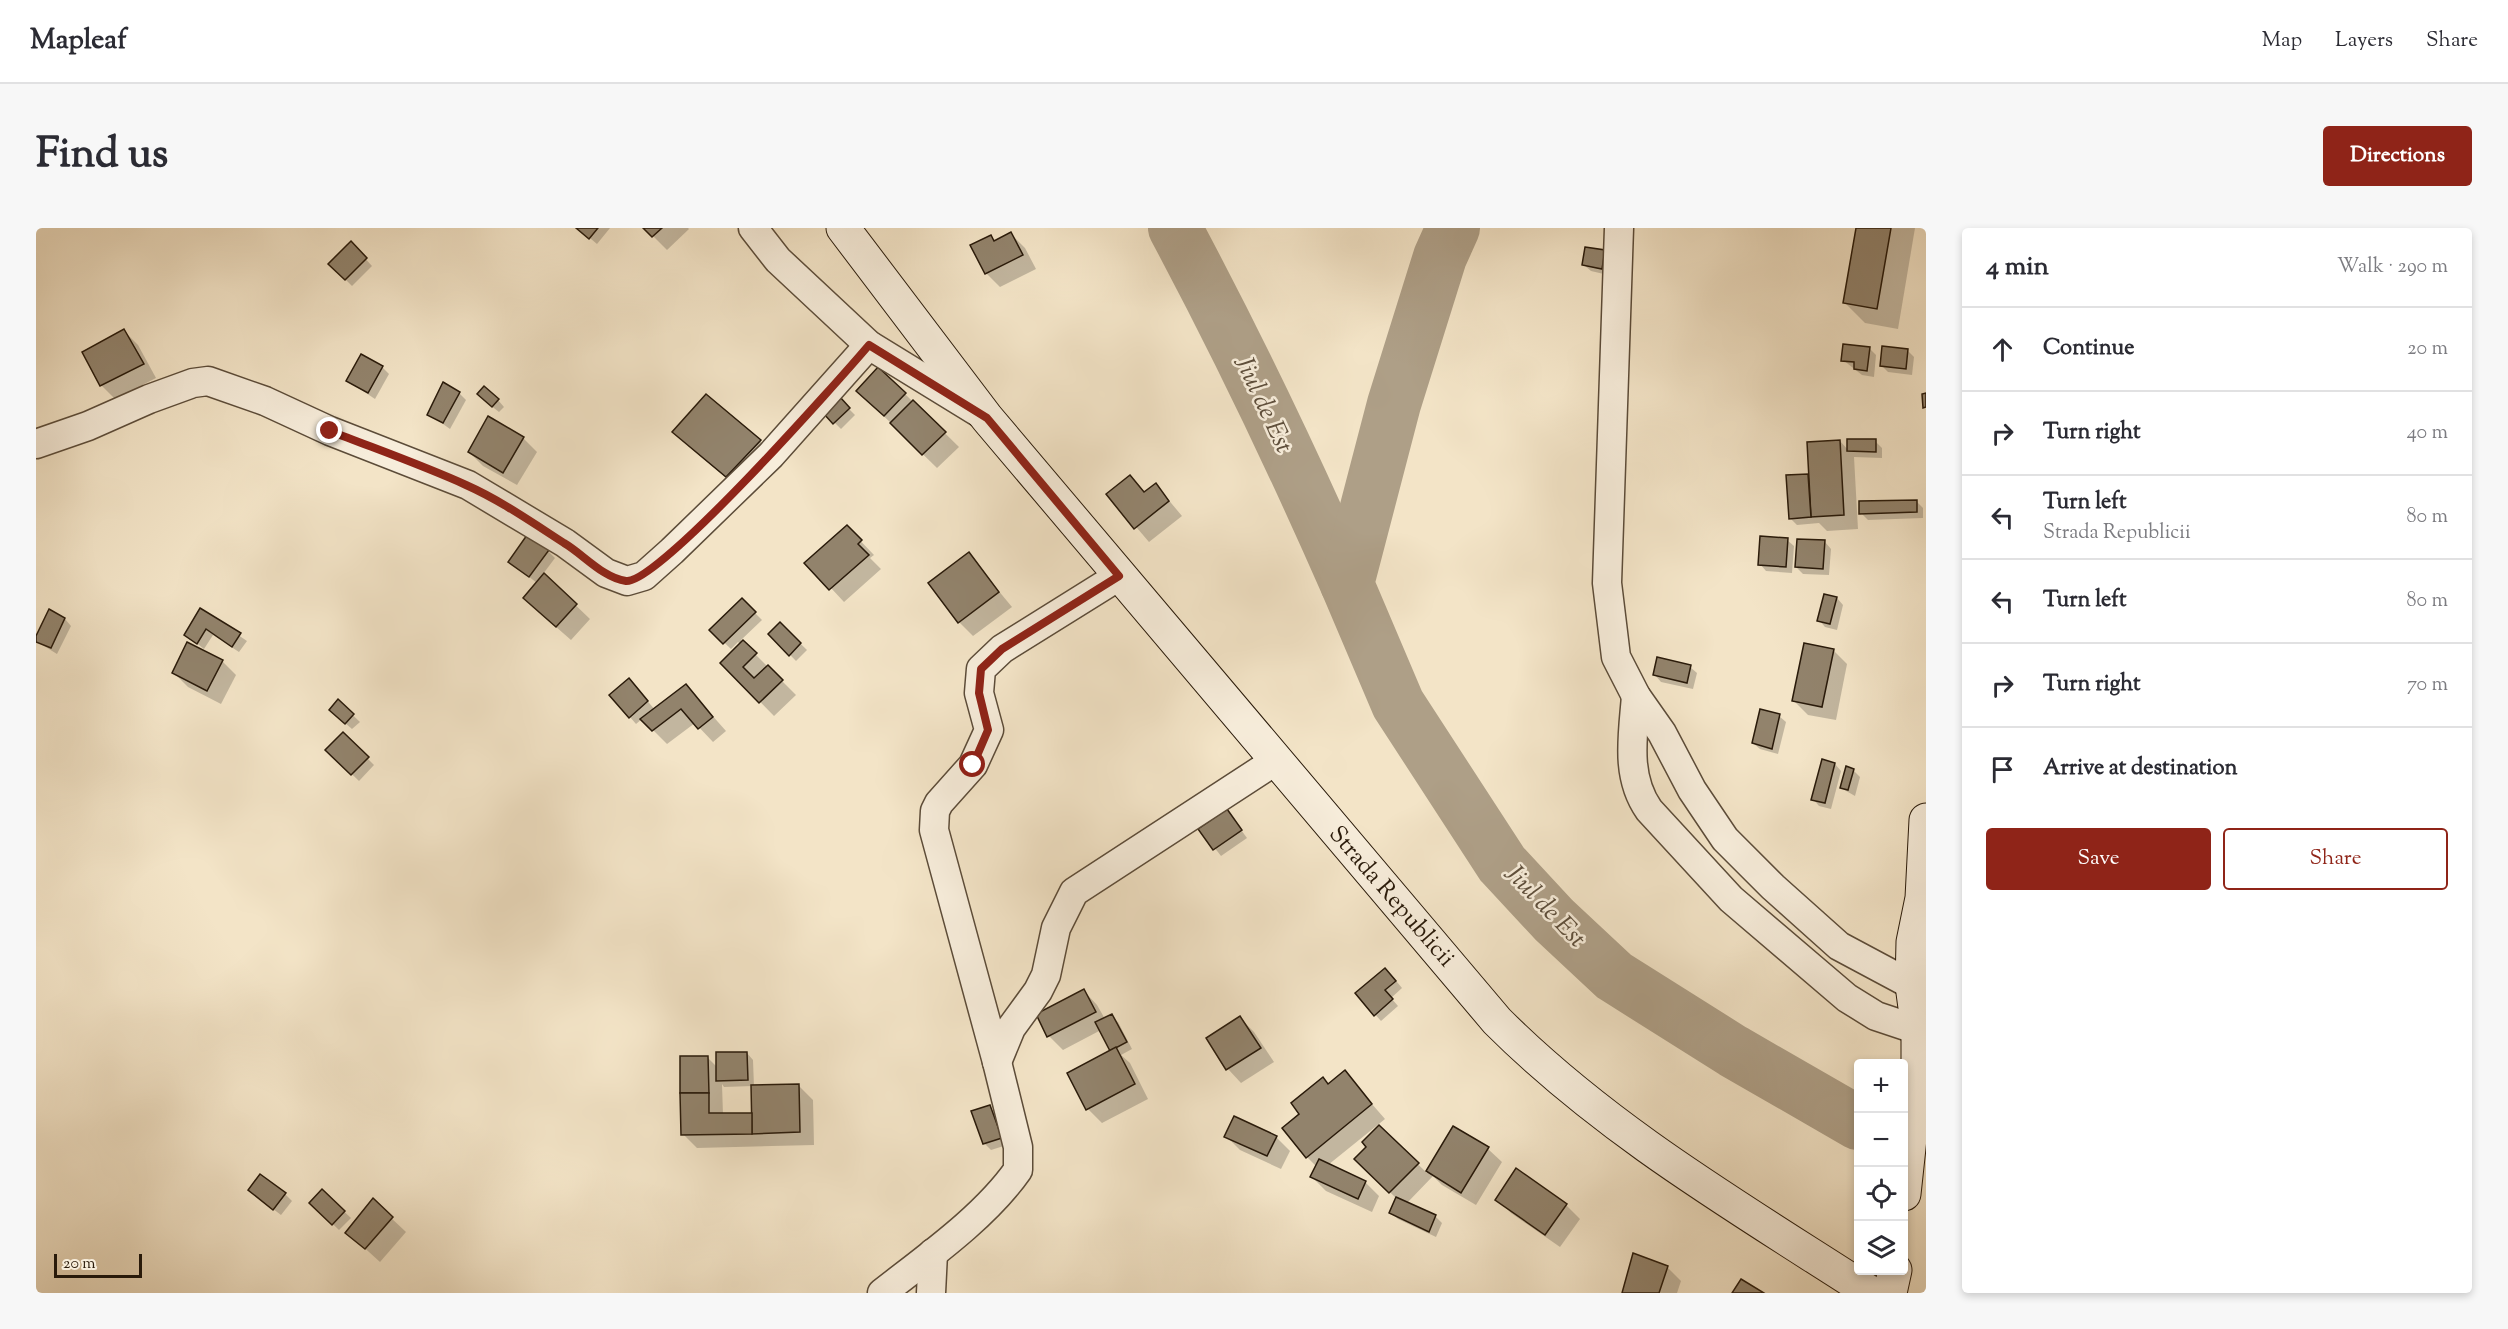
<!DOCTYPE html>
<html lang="en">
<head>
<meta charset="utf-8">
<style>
	:root { --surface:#fff; --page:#f7f7f7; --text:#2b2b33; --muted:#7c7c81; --line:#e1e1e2; --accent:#8f2418 }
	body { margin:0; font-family:"Sorts Mill Goudy",serif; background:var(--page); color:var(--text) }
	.controls { position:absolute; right:18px; bottom:18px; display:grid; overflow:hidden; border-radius:6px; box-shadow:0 3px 9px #0003 }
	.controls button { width:54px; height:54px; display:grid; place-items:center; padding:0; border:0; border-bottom:2px solid var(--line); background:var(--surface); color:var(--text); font:30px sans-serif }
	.scale { position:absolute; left:18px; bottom:15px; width:88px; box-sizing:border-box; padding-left:6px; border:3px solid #291a0a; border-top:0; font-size:16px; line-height:21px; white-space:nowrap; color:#291a0a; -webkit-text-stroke:4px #f7eddb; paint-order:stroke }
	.stop { position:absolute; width:18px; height:18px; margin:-14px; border:4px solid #8f2418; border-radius:50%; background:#fff }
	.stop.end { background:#8f2418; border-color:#fff; box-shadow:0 2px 6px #0008 }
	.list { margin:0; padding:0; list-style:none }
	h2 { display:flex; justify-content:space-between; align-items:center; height:78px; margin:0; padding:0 24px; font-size:26px }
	h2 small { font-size:20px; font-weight:400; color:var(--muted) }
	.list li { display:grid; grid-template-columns:39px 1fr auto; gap:18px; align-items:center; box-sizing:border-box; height:84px; padding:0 24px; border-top:2px solid var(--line) }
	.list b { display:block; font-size:22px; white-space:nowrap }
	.list p { margin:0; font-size:20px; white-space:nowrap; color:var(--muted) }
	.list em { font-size:20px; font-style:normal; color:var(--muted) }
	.actions { display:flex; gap:12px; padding:18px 24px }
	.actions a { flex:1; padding:14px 0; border:2px solid var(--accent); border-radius:6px; text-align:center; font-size:21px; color:var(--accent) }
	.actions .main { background:var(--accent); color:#fff }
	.icon { flex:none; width:33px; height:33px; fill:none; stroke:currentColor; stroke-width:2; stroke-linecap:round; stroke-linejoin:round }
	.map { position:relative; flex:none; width:1890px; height:1065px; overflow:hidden; border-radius:6px }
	header { display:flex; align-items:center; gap:36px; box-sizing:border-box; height:84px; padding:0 30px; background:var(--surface); border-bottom:2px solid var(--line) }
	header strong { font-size:28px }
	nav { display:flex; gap:33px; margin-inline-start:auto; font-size:21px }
	.intro { display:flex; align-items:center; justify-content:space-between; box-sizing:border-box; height:144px; padding:0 36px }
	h1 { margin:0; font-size:42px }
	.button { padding:15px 27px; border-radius:6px; background:var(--accent); color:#fff; font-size:21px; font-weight:700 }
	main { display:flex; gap:36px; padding:0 36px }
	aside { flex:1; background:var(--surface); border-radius:6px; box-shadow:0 3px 9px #0003 }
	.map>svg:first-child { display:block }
</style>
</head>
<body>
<header>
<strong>Mapleaf</strong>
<nav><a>Map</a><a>Layers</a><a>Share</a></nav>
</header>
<div class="intro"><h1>Find us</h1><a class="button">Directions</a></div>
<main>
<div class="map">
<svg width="1890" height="1065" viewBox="0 0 1890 1065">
	<rect width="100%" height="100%" fill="#f3e4c7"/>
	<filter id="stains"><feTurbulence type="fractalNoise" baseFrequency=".00333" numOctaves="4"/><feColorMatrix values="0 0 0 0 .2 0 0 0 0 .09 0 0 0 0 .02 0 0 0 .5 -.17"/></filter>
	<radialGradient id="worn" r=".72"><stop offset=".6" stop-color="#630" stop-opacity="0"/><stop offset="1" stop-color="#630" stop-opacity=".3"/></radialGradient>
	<g fill="#0003" fill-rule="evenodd">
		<path d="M 542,0 L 574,0 L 561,16 Z"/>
		<path d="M 609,0 L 652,0 L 653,1 L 631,22 Z"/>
		<path d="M 1821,0 L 1879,0 L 1862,101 L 1829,95 L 1808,74 Z"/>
		<path d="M 975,6 L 989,20 L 1000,41 L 964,59 L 950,45 L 955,9 L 960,13 Z"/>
		<path d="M 315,15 L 336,38 L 316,58 L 294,36 Z"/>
		<path d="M 1568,23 L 1572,47 L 1555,43 L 1548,37 Z"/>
		<path d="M 88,103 L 102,117 L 120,150 L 79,171 L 65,157 Z"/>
		<path d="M 1833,120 L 1840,127 L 1838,149 L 1826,147 L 1807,132 Z"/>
		<path d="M 1872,123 L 1878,129 L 1876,147 L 1852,144 L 1845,137 Z"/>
		<path d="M 346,139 L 353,146 L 339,171 L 312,153 Z"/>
		<path d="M 822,163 L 869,166 L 923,219 L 901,240 Z"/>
		<path d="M 423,165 L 430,172 L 414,201 L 393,186 Z"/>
		<path d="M 462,172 L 468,179 L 463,184 L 449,173 Z"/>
		<path d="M 804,172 L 819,187 L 805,201 L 790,186 Z"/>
		<path d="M 487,210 L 501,224 L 481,257 L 447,238 L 433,224 Z"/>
		<path d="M 724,213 L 737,227 L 705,262 L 652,218 Z"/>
		<path d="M 1804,213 L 1813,223 L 1839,213 L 1846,220 L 1846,230 L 1818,229 L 1822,301 L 1791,303 L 1783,295 L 1761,297 L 1754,290 L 1772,247 L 1774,250 Z"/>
		<path d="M 1094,249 L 1110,265 L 1120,257 L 1146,288 L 1113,314 L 1072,266 Z"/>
		<path d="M 1880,273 L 1887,280 L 1887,290 L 1832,292 L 1825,285 Z"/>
		<path d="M 811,299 L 838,327 L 834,330 L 845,341 L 808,374 L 795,360 Z"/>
		<path d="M 1751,312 L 1758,318 L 1756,345 L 1730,343 L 1724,336 Z"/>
		<path d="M 1789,314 L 1795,321 L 1793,347 L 1767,346 L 1760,339 Z"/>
		<path d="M 512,323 L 519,330 L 507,346 L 554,391 L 535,412 L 503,384 L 501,355 L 474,334 Z"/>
		<path d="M 932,326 L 976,379 L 937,408 L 923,394 Z"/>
		<path d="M 1801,370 L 1807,377 L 1801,402 L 1789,399 L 1783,392 Z"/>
		<path d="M 706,372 L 726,392 L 705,412 L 760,467 L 738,488 L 686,435 L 704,416 L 702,414 L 695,421 L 675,402 Z"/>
		<path d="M 165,382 L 211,413 L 203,424 L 177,407 L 168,421 L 150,407 Z"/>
		<path d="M 29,391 L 35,398 L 21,426 L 0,413 Z"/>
		<path d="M 744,396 L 771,422 L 760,433 L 734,406 Z"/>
		<path d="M 1797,422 L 1811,436 L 1800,492 L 1772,487 L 1758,473 Z"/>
		<path d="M 186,433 L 200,447 L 185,476 L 152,459 L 138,445 Z"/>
		<path d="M 1654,439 L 1661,445 L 1657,461 L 1625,454 L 1619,447 Z"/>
		<path d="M 599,458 L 619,482 L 650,458 L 690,503 L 677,514 L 659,495 L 631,516 L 606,491 L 600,496 L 575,467 Z"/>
		<path d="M 302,473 L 324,494 L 316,501 L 301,488 Z"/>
		<path d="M 1743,488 L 1750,494 L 1742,526 L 1724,521 L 1717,515 Z"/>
		<path d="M 307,506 L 338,537 L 323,553 L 291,522 Z"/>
		<path d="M 1799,536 L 1805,543 L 1795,581 L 1783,578 L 1777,571 Z"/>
		<path d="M 1817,542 L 1824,549 L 1819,568 L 1805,560 Z"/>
		<path d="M 1191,583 L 1211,610 L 1185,628 L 1164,601 Z"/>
		<path d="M 1356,748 L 1366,760 L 1355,770 L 1362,778 L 1345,793 L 1321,766 Z"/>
		<path d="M 1048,763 L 1061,777 L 1069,791 L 1075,788 L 1082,794 L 1096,821 L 1085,827 L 1094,835 L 1112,871 L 1066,895 L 1052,881 L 1033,846 L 1076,823 L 1065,802 L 1027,822 L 1013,808 L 1002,787 Z"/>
		<path d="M 1204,790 L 1218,804 L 1238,834 L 1205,855 L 1192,841 L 1172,811 Z"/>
		<path d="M 711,825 L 717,832 L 718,859 L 763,858 L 777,872 L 778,917 L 661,920 L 647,906 L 672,830 L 682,840 ZM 686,856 L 688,859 L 717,858 L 717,886 L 687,887 Z"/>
		<path d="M 1308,844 L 1349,891 L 1292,937 L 1329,954 L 1343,968 L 1336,984 L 1290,963 L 1276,949 L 1281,939 L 1271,929 L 1265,886 Z"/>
		<path d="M 953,879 L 960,886 L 971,917 L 955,922 L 948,915 Z"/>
		<path d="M 1343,899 L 1391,945 L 1418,900 L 1452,921 L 1466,934 L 1440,977 L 1406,957 L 1397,948 L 1371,975 L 1399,988 L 1406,995 L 1400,1009 L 1362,991 L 1355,985 L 1361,971 L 1320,931 L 1332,919 Z"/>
		<path d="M 1190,908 L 1240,909 L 1254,923 L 1245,941 L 1204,922 Z"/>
		<path d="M 286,963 L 315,990 L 303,1002 L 275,975 Z"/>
		<path d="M 249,966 L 256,973 L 245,987 L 220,968 Z"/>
		<path d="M 1461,971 L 1530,977 L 1544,991 L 1524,1019 L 1475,985 Z"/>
		<path d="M 337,973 L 370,1004 L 344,1034 L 311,1004 Z"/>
		<path d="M 1631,1039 L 1645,1053 L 1641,1065 L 1587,1065 Z"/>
	</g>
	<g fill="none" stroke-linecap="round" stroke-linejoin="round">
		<g stroke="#ae9f87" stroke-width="54">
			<path d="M 1139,0 C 1201,116 1258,235 1311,356"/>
			<path d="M 1417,0 L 1404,29 L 1358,176 L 1311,356 L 1362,476 L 1466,636 L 1518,692 L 1578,748 L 1697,823 L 1822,895"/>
		</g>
	</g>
	<g fill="#92836c" stroke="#291a0a" stroke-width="1.5">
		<path d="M 540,0 L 562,0 L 553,11 Z"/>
		<path d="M 607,0 L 626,0 L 616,9 Z"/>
		<path d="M 1820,0 L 1855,0 L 1841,81 L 1807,75 Z"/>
		<path d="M 975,4 L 987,27 L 949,46 L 934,17 L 955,7 L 958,13 Z"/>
		<path d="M 315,13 L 331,30 L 309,52 L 292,36 Z"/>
		<path d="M 1549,19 L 1569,22 L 1566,41 L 1546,37 Z"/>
		<path d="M 88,101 L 108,136 L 64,158 L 46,124 Z"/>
		<path d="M 1807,116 L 1834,119 L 1831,143 L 1818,141 L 1818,134 L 1805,133 Z"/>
		<path d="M 1846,118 L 1872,121 L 1870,141 L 1844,138 Z"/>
		<path d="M 325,126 L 347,138 L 332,165 L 310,153 Z"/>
		<path d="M 842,139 L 870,165 L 848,188 L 820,163 Z"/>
		<path d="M 407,154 L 424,164 L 407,195 L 391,187 Z"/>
		<path d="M 448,158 L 463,171 L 456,179 L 441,166 Z"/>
		<path d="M 1890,165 L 1890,179 L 1887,180 L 1886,166 Z"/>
		<path d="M 670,166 L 725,212 L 690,249 L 636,204 Z"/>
		<path d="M 804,169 L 814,180 L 797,196 L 788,186 Z"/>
		<path d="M 877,172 L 910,204 L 886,227 L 854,195 Z"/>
		<path d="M 452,188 L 488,209 L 467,245 L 432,224 Z"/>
		<path d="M 1811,211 L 1840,211 L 1840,224 L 1811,223 Z"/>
		<path d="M 1804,212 L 1808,287 L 1775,289 L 1771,214 Z"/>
		<path d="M 1772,246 L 1775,289 L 1753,291 L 1750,247 Z"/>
		<path d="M 1094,247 L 1108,264 L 1120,255 L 1133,273 L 1098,301 L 1070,266 Z"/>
		<path d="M 1881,272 L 1881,284 L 1823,286 L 1823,273 Z"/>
		<path d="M 811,297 L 826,312 L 822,316 L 833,327 L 793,362 L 768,335 Z"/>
		<path d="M 491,307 L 513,322 L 493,349 L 472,334 Z"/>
		<path d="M 1724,308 L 1752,310 L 1750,339 L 1722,337 Z"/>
		<path d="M 1761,311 L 1789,312 L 1787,341 L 1759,339 Z"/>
		<path d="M 933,324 L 963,364 L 922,395 L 892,355 Z"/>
		<path d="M 508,345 L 541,376 L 520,399 L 487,370 Z"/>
		<path d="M 1788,366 L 1801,369 L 1794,396 L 1781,393 Z"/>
		<path d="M 706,370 L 720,384 L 687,416 L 673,402 Z"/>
		<path d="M 164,380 L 205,405 L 196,419 L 170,401 L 161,416 L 148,407 Z"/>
		<path d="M 13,381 L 29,390 L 15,420 L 0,414 L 0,408 Z"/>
		<path d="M 744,394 L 765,415 L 753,428 L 732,406 Z"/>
		<path d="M 707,412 L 721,425 L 707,439 L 718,450 L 732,437 L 747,452 L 723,475 L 684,435 Z"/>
		<path d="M 151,414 L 187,432 L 171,463 L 136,445 Z"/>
		<path d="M 1768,415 L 1798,421 L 1786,479 L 1756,473 Z"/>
		<path d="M 1621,429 L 1655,437 L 1651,455 L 1617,447 Z"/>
		<path d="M 593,450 L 612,473 L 593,490 L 573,467 Z"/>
		<path d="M 650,456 L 677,489 L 662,501 L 645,481 L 616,503 L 604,491 Z"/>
		<path d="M 302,471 L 318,486 L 309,496 L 293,482 Z"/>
		<path d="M 1724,481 L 1744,486 L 1736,521 L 1716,515 Z"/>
		<path d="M 307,504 L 333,529 L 315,547 L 289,522 Z"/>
		<path d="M 1786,531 L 1799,535 L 1789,575 L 1775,572 Z"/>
		<path d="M 1810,538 L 1818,541 L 1812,562 L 1804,560 Z"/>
		<path d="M 1191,581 L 1206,602 L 1177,622 L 1162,601 Z"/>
		<path d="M 1349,740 L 1360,753 L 1349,762 L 1357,771 L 1338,788 L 1319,765 Z"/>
		<path d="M 1048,761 L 1060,784 L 1011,809 L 1000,786 Z"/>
		<path d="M 1076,786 L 1091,814 L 1074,823 L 1059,794 Z"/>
		<path d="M 1204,788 L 1225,820 L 1190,842 L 1170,810 Z"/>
		<path d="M 1080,819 L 1099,856 L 1050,882 L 1031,845 Z"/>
		<path d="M 680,824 L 711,824 L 712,852 L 680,853 Z"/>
		<path d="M 644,828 L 672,828 L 673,865 L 644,865 Z"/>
		<path d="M 1309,842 L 1336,876 L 1270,930 L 1246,900 L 1263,886 L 1255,875 L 1287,849 L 1292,856 Z"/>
		<path d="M 763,856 L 764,904 L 716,906 L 715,857 Z"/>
		<path d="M 644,865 L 673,865 L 673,885 L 716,885 L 716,906 L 645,907 Z"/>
		<path d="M 954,877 L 966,910 L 947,916 L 935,883 Z"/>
		<path d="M 1198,888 L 1241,908 L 1231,928 L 1188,909 Z"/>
		<path d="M 1343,897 L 1383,935 L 1353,965 L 1318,931 L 1330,919 L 1326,914 Z"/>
		<path d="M 1417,898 L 1453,919 L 1425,965 L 1390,943 Z"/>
		<path d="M 1283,931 L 1330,953 L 1322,971 L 1274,949 Z"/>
		<path d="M 1480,940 L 1531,976 L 1509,1007 L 1459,972 Z"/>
		<path d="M 224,946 L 250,965 L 237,982 L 212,962 Z"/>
		<path d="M 286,961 L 309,983 L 296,997 L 273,975 Z"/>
		<path d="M 1360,969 L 1400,987 L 1393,1004 L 1353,985 Z"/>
		<path d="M 337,970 L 357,989 L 329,1021 L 309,1005 Z"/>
		<path d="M 1597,1025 L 1632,1038 L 1623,1065 L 1586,1065 Z"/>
		<path d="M 1705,1051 L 1728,1065 L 1696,1065 Z"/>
	</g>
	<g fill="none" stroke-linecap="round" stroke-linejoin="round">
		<defs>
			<g id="street">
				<path d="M 717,0 L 742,32 L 833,117 L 947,187"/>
				<path d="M 1583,0 L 1571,355 L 1580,429 L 1600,468 L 1626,505 L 1656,562 L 1689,611 L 1737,659 L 1803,718 L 1876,757"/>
				<path d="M 0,216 L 52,198 L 113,171 L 157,155 L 172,153 L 229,173 L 294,203 L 432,257 L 529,315 L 570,345 L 591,353 L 608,348 L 636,323 L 735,227 L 833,117"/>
				<path d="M 1600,468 C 1597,507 1589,548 1613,582 L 1695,671 L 1811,770 L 1840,788 L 1882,802"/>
				<path d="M 961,834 L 975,800 L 1002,763 L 1010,747 L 1020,700 L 1038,664 L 1239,533"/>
				<path d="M 846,1065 C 892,1029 949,989 982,942 L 982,919 L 961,834 L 898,602 L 899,583 L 903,575 L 937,537 L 953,502 L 943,465 L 945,441 L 966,421 L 1083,348"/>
				<path d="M 895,1065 L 897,1025"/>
			</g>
			<g id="secondary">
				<path d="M 807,0 L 951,190 L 1461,793 C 1571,903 1705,981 1835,1065"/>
				<path d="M 1868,966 L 1882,836 L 1882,802 L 1876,757 L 1877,714 L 1886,670 L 1890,592"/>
				<path d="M 1854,1065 L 1859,1042"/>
			</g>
		</defs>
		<use href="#street" stroke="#5c4c39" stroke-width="31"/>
		<use href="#secondary" stroke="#291a0a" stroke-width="35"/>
		<use href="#street" stroke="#f7eddb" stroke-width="28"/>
		<use href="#secondary" stroke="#f7eddb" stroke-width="33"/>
	</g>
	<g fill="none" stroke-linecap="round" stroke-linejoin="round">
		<path stroke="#8f2418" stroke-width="8" d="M 294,203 C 340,221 386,237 430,257 C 464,272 497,295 528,315 C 547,326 567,350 590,353 C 622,357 804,151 833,117 L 951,190 L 1083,348 L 966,421 L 945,441 L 943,465 L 952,502 L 937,537"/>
	</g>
	<g text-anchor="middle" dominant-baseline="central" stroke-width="5" stroke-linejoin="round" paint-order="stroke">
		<g font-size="24" fill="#291a0a" stroke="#f7eddb">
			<text transform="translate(1355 669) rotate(49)">Strada Republicii</text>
		</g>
		<g font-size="26" font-style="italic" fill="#5e4f3c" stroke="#f7eddb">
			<text transform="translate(1227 177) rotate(65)">Jiul de Est</text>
			<text transform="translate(1509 679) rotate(46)">Jiul de Est</text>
		</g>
	</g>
	<rect width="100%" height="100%" filter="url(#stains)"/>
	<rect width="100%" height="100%" fill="url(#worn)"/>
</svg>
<div class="controls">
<button>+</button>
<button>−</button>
<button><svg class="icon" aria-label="locate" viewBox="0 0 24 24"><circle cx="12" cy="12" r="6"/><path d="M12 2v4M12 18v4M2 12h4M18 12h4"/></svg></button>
<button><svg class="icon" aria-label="layers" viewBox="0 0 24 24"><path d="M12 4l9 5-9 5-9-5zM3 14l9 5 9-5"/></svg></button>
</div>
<div class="scale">20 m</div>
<div class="stop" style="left:937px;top:537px"></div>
<div class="stop end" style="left:294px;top:203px"></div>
</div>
<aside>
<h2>4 min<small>Walk · 290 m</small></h2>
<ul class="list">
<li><svg class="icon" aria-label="ahead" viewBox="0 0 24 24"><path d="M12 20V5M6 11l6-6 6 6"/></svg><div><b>Continue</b></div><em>20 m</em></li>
<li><svg class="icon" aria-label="right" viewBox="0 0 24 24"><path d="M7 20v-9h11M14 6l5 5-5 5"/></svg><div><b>Turn right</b></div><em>40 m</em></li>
<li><svg class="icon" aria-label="left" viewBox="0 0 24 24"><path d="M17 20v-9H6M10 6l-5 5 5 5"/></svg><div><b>Turn left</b><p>Strada Republicii</p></div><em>80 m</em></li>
<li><svg class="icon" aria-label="left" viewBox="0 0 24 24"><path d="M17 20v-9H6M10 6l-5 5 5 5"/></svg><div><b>Turn left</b></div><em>80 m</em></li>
<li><svg class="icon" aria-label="right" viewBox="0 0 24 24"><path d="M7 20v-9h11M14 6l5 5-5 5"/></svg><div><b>Turn right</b></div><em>70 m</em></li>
<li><svg class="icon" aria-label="arrive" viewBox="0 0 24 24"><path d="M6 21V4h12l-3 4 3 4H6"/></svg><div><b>Arrive at destination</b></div></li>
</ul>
<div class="actions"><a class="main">Save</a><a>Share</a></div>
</aside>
</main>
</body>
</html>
